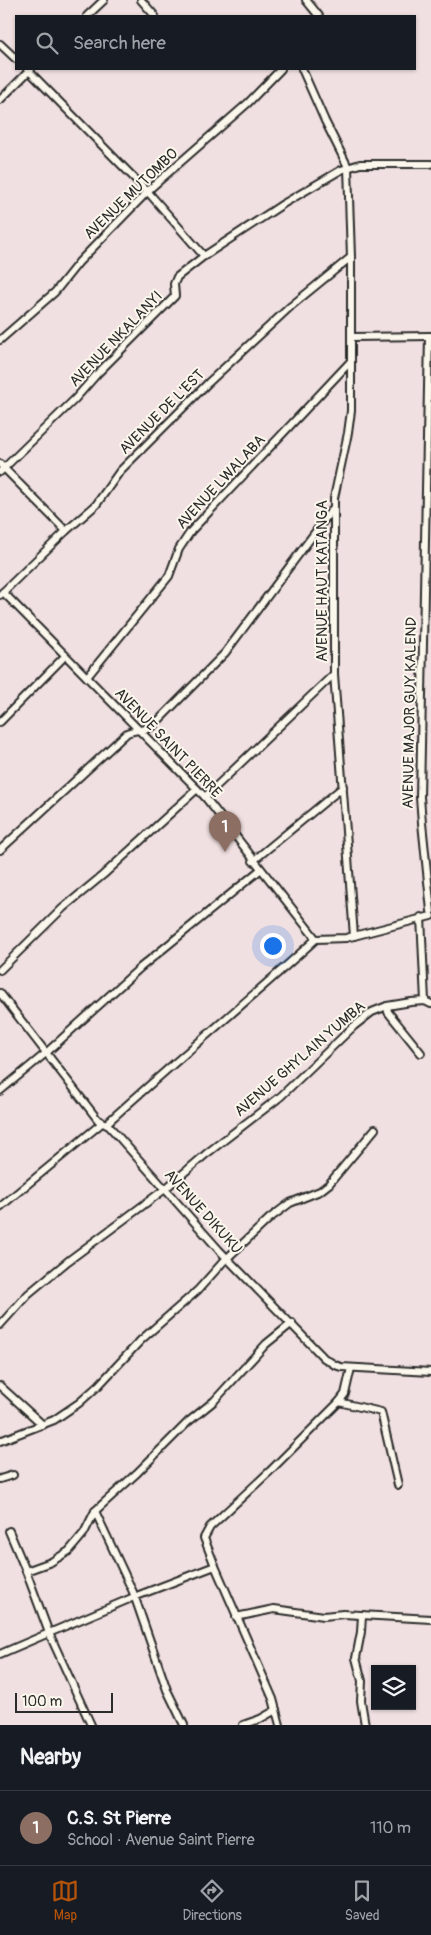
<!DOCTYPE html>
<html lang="en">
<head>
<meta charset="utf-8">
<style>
	:root { --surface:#171b24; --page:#20242c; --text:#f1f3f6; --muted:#9ea1a6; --line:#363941; --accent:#b45309 }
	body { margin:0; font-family:Pangolin,sans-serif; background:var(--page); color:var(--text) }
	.controls { position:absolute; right:15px; bottom:15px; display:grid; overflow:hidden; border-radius:0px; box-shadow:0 1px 4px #0004 }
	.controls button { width:45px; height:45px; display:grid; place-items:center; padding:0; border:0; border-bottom:1px solid var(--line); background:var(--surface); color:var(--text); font:25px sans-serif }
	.scale { position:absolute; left:15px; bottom:12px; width:98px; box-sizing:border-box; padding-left:5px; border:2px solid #2b2b2b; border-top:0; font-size:14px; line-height:18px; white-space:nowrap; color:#2b2b2b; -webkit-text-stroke:4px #fbf7ec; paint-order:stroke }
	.you { position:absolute; left:272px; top:945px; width:18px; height:18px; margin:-12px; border:4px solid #fff; border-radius:50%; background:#1a73e8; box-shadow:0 0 0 8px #1a73e833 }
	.badge { display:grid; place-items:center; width:32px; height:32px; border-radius:50%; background:var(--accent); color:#fff; font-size:16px; font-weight:700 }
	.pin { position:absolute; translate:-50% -41px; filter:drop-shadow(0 1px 2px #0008) }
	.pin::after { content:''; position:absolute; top:26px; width:18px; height:15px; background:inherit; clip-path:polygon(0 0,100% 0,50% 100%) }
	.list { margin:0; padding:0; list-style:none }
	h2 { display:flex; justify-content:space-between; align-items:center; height:65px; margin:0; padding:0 20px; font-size:21px }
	h2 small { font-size:16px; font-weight:400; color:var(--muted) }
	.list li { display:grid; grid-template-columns:32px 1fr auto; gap:15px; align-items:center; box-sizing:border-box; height:75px; padding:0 20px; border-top:1px solid var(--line) }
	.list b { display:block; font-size:19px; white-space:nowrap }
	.list p { margin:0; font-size:16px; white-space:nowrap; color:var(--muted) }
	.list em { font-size:16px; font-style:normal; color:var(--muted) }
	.icon { flex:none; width:28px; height:28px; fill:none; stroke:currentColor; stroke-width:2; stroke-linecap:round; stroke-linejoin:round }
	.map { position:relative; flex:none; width:431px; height:1725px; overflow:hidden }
	.search { position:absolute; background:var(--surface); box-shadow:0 1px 4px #0004; left:15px; right:15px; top:15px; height:55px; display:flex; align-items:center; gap:12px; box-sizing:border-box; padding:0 18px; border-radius:0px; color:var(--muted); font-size:19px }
	.sheet { height:140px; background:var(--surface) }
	nav { display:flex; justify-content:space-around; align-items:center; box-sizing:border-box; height:70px; border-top:1px solid var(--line); background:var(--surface); font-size:14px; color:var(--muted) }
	nav a { display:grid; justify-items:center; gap:2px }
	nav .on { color:var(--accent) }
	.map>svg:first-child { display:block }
</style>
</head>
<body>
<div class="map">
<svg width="431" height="1725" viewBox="0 0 431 1725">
	<rect width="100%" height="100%" fill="#f1e0e1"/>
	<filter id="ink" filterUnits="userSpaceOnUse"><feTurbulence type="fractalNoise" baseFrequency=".02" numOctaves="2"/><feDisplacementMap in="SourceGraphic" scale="10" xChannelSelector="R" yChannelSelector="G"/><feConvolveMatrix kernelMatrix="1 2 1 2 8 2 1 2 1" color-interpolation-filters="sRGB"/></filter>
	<g filter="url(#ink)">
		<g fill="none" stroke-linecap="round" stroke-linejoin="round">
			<defs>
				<g id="minor">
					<path d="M 141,0 L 155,16"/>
					<path d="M 306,0 L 319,16"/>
					<path d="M 87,16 L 104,0"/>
					<path d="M 0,44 L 16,59"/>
					<path d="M 27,69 L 148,192 L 204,256"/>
					<path d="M 302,69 L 325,121 L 348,167 L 351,257 L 351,411 L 348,433 L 334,498 L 334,674 L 354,936"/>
					<path d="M 0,100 L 31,69"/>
					<path d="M 429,336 L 420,797 L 422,823 L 431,911"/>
					<path d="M 352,337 L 431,336"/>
					<path d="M 0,340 L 55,292 L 79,262 L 152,187 L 248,103 L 281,69"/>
					<path d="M 0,464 L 66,531"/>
					<path d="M 0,472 L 75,399 L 97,374 L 175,296 L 174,284 L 177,277 L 204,256 L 283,204 L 341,170 L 360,164 L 431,164"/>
					<path d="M 3,592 L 205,797 L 316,939"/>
					<path d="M 0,595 L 66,531 L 96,505 L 120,471 L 208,383 L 291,306 L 351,257"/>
					<path d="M 87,677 L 169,576 L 179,549 L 191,531 L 351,361"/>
					<path d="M 0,722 L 65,656"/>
					<path d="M 205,797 L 334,674"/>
					<path d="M 0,850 L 127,733 C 136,729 145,731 153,726 L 225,653 L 334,507"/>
					<path d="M 253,861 L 343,787"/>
					<path d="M 421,917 L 425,1001"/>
					<path d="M 316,939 L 346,938 L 431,916"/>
					<path d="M 0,970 L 63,908 L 103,875 L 197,789"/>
					<path d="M 0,993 L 98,1120 L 109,1126 L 219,1250 L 324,1358 L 335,1365 L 341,1367 L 431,1372"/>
					<path d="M 387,1006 L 388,1012 L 421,1053"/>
					<path d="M 0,1091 L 46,1053 L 141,967 L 260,870"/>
					<path d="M 106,1124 C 175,1061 247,1002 316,939"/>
					<path d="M 0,1207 L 102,1123"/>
					<path d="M 0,1325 L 28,1294 L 68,1261 L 165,1189 L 206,1154 L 280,1097 L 354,1026 L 372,1012 L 387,1006 L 411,1002 L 425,1001 L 431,1004"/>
					<path d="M 0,1386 L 43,1425"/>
					<path d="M 339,1402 L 381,1412 L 398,1485"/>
					<path d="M 0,1441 L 54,1420 L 79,1403 L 99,1385 L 141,1340 L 198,1290 L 223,1262 L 270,1218 L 290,1203 L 320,1191 L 329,1184 L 375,1129"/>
					<path d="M 0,1479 L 13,1475"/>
					<path d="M 95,1511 L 133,1592 L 167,1690 L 184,1725"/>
					<path d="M 9,1531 L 26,1571"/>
					<path d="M 362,1615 L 361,1632 L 356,1658 L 362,1681 L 361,1701 L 365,1725"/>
					<path d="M 236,1617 L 274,1609 L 324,1616 L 343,1614 L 431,1619"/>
					<path d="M 0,1654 L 49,1633 L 26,1571 L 51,1562 L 69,1551 L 84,1533 L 95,1511 L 137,1473 L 188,1422 L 214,1401 L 266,1344 L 292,1323"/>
					<path d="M 91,1725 L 49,1633 L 134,1597 L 215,1566"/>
					<path d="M 243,1725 L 260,1719 L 276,1710"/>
					<path d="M 280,1725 L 273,1699 L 215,1566 L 204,1538 L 210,1527 L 270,1471 L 339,1402 L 345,1394 L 351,1368"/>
				</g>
			</defs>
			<use href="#minor" stroke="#2b2b2b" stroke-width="10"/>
			<use href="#minor" stroke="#fbf7ec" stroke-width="6"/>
		</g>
	</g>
	<g text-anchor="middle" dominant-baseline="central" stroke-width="4" stroke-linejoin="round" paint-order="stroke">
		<g font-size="15" fill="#2b2b2b" stroke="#fbf7ec">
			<text transform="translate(131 194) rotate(-44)">AVENUE MUTOMBO</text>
			<text transform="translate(116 339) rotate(-46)">AVENUE NKALANYI</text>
			<text transform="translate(162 412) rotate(-45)">AVENUE DE L'EST</text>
			<text transform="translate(221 482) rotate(-47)">AVENUE LWALABA</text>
			<text transform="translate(322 581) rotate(-90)">AVENUE HAUT KATANGA</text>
			<text transform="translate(410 713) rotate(-89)">AVENUE MAJOR GUY KALEND</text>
			<text transform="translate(168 743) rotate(46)">AVENUE SAINT PIERRE</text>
			<text transform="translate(300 1059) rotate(-41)">AVENUE GHYLAIN YUMBA</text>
			<text transform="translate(203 1212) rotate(48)">AVENUE DIKUKU</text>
		</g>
	</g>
</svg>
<div class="controls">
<button><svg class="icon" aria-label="layers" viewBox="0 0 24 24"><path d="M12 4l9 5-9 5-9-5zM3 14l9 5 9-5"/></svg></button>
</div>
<div class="scale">100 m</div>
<div class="you"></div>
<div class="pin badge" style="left:225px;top:852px;background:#8d6e63">1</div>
<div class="search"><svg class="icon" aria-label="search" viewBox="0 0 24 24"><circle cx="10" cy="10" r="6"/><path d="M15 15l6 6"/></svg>Search here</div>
</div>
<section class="sheet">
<h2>Nearby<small></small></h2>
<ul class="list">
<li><span class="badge" style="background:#8d6e63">1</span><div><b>C.S. St Pierre</b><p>School · Avenue Saint Pierre</p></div><em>110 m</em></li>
</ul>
</section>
<nav>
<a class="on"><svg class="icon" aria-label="map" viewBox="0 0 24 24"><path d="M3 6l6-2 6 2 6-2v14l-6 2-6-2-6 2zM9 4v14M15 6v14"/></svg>Map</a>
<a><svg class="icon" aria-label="directions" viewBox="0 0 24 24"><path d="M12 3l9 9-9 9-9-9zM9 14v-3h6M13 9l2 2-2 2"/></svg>Directions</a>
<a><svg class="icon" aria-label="saved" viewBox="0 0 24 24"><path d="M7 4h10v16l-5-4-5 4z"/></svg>Saved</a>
</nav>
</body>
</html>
